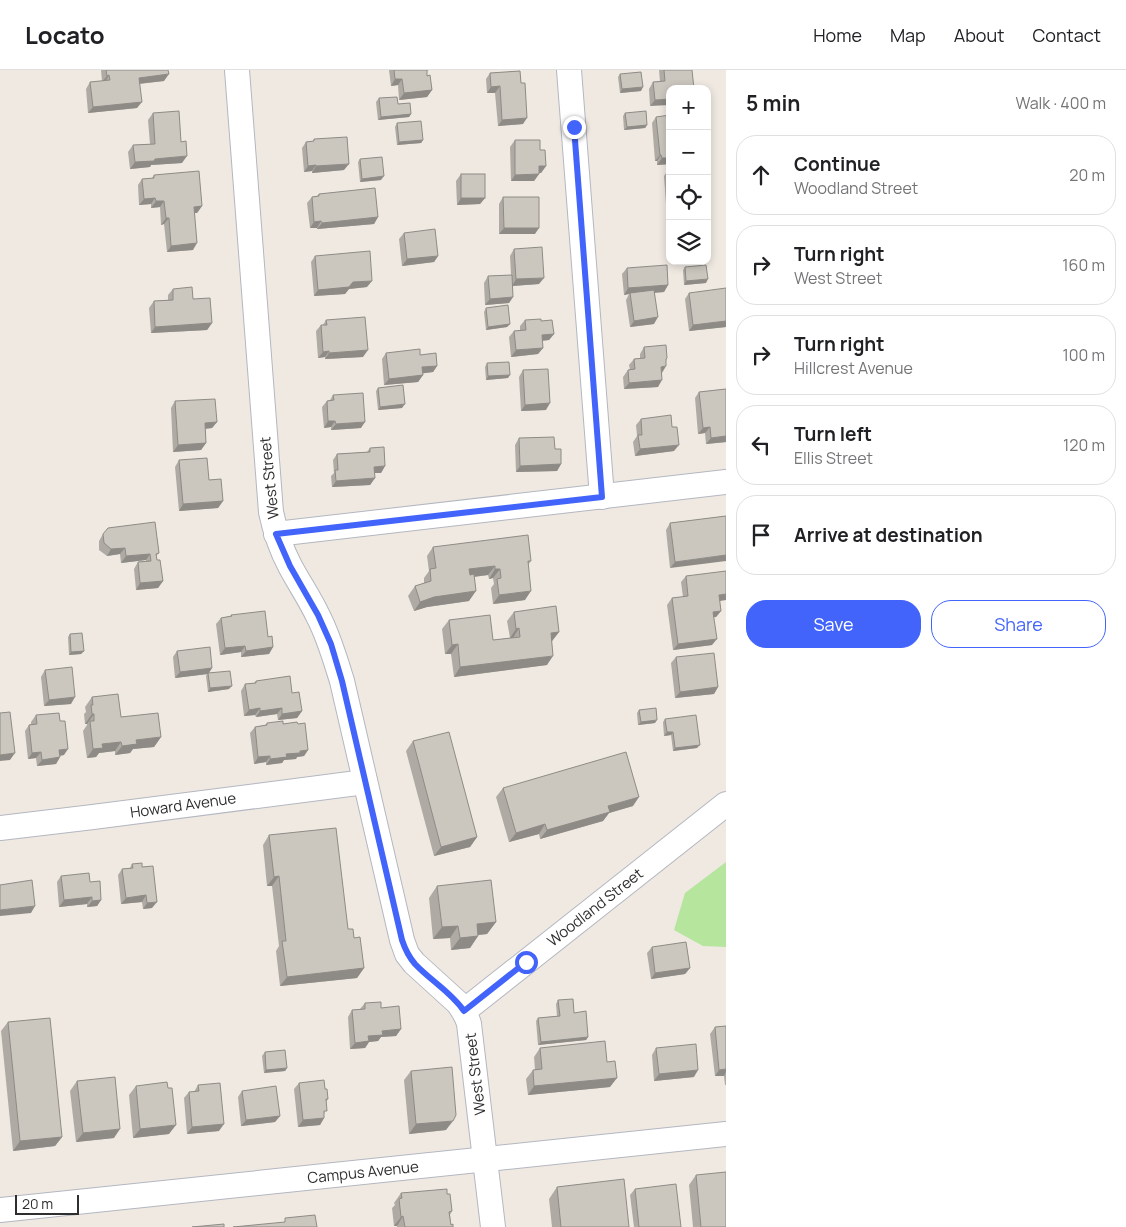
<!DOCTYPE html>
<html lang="en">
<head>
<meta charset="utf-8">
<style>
	:root { --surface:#fff; --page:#f6f6f6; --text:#202124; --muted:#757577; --line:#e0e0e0; --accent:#4264fb }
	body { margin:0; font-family:Manrope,sans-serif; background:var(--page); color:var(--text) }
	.controls { position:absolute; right:15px; top:15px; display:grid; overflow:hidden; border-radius:10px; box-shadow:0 2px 8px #0003 }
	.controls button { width:45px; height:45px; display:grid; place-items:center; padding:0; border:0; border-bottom:1px solid var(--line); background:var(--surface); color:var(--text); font:25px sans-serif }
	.scale { position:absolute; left:15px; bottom:12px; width:64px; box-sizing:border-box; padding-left:5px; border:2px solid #2e2e2e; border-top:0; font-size:14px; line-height:18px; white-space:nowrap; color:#2e2e2e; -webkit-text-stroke:4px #fff; paint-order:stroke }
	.stop { position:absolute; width:15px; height:15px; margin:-11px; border:4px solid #4264fb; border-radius:50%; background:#fff }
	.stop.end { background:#4264fb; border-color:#fff; box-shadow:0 1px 5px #0008 }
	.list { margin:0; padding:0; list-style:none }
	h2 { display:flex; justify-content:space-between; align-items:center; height:65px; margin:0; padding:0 20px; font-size:21px }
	h2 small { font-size:16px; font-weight:400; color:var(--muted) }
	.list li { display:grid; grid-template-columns:32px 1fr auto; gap:15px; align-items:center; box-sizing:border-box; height:80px; margin:0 10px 10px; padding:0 10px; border:1px solid var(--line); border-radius:20px }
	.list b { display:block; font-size:19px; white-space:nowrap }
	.list p { margin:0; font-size:16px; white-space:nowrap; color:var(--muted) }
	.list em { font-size:16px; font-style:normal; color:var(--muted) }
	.actions { display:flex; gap:10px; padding:15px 20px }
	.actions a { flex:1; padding:11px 0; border:1px solid var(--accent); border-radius:20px; text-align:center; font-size:18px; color:var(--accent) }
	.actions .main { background:var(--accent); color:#fff }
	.icon { flex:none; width:28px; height:28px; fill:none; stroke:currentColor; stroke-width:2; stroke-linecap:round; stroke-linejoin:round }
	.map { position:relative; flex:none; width:726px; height:1157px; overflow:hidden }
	header { display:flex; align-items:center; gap:30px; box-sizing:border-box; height:70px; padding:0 25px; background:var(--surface); border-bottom:1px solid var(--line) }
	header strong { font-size:24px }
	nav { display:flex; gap:28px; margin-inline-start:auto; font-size:18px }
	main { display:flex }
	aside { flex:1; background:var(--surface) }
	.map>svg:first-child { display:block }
</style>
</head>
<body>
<header>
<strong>Locato</strong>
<nav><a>Home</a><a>Map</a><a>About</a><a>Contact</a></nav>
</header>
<main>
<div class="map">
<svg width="726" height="1157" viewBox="0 0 726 1157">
	<rect width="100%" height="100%" fill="#efe9e1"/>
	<path fill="#b6e59e" d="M 726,792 L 726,877 L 703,876 L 674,860 L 685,823 Z"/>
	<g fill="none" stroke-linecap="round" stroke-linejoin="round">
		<defs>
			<g id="minor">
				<path d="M 237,0 L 271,442 C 275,461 281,479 290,496 C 299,513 310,529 318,546 C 329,567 335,589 342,611 L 402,870 L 407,884 L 414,893 L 458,933 C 463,940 467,946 469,954 L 493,1157"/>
				<path d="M 569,0 L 602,427"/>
				<path d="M 276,464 L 726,412"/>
				<path d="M 0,758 L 93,747 L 365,712"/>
				<path d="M 464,941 L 726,734"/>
				<path d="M 0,1140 L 726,1064"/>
			</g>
		</defs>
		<use href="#minor" stroke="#b4b7c1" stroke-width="26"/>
		<use href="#minor" stroke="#fff" stroke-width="24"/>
	</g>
	<g fill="#afaba4">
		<path d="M 101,0 L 168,0 L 164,11 L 140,14 L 137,38 L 88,43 L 86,19 L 90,12 L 102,11 Z"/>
		<path d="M 389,0 L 429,0 L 427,1 L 427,6 L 432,20 L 427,27 L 399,30 L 398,15 L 391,16 Z"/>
		<path d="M 659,0 L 692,0 L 650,36 L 649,19 L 653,12 L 660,12 Z"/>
		<path d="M 520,1 L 523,54 L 498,56 L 495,23 L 487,23 L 486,9 L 490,3 Z"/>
		<path d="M 620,4 L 641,21 L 620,23 L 618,7 Z"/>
		<path d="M 379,28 L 398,34 L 411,44 L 409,47 L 378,50 L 376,32 Z"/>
		<path d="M 153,43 L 182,93 L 151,95 L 150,97 L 130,99 L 128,82 L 133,75 L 150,74 L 148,50 Z"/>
		<path d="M 625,43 L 647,55 L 645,58 L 624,60 L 623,46 Z"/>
		<path d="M 656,47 L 670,94 L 657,95 L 657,91 L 655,91 L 652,53 Z"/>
		<path d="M 397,53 L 423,70 L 421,73 L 397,75 L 395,57 Z"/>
		<path d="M 314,69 L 344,100 L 312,103 L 312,101 L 304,102 L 302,78 L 306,72 L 313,71 Z"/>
		<path d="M 515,70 L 540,80 L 546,96 L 541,103 L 539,103 L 539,104 L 534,111 L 511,111 L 510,77 Z"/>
		<path d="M 360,89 L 381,110 L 360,112 L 358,92 Z"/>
		<path d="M 668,100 L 670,100 L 670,162 L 668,162 L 664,106 Z"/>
		<path d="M 461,104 L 485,128 L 480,134 L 457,135 L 456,111 Z"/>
		<path d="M 154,105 L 202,136 L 197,143 L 195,143 L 193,180 L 167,182 L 164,154 L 161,155 L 160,137 L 151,138 L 151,134 L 139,135 L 138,115 L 142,109 L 152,108 Z"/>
		<path d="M 319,124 L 378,147 L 374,154 L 317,159 L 317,158 L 310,158 L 307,133 L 312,127 L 317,126 Z"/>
		<path d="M 503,127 L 535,164 L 499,164 L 499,134 Z"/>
		<path d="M 404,163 L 438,186 L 434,192 L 402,196 L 399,169 Z"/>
		<path d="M 514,179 L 539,214 L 512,216 L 513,227 L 509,233 L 485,235 L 484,213 L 488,206 L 511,205 L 510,186 Z"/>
		<path d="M 315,186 L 367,217 L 349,219 L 345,224 L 314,226 L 311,192 Z"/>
		<path d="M 685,197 L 706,213 L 684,215 L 683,200 Z"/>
		<path d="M 627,198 L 668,215 L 664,222 L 655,223 L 654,254 L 630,257 L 626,230 L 629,224 L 624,225 L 622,204 Z"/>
		<path d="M 173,219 L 193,229 L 212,253 L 207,260 L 151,263 L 149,238 L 154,231 L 168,230 L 168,225 Z"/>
		<path d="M 689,223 L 726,257 L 689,261 L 685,229 Z"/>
		<path d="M 486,238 L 510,254 L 507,257 L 486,260 L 484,242 Z"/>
		<path d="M 326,250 L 363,287 L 325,289 L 325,287 L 318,288 L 316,261 L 321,255 L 323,255 Z"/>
		<path d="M 525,250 L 541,251 L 554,264 L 549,270 L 542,271 L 543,278 L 538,284 L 511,287 L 509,267 L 514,261 L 520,260 L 520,256 Z"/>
		<path d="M 644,277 L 667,288 L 662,302 L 658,317 L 624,319 L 623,307 L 628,300 L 630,300 L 629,295 L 634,289 L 640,288 L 640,284 Z"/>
		<path d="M 386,283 L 420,285 L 437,296 L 433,302 L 423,303 L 423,305 L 418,312 L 384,315 L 382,289 Z"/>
		<path d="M 487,293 L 508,308 L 486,310 L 485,297 Z"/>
		<path d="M 523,300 L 546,340 L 521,341 L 519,307 Z"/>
		<path d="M 378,318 L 402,338 L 378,340 L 376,321 Z"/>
		<path d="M 726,319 L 726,372 L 706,374 L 705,363 L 698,364 L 695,328 L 699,322 Z"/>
		<path d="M 333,325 L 361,358 L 331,360 L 331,357 L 324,358 L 322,337 L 327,331 L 330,330 Z"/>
		<path d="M 175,331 L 217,352 L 212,358 L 205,359 L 206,373 L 201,380 L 173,382 L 171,338 Z"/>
		<path d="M 641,349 L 674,381 L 635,386 L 633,372 L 637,366 L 636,355 Z"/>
		<path d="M 519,368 L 555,379 L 561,394 L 557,401 L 516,402 L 515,375 Z"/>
		<path d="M 370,378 L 385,396 L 381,403 L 374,403 L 375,408 L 370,415 L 332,417 L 331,406 L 334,403 L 333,390 L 337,384 L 367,382 Z"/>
		<path d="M 179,390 L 209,410 L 223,431 L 218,438 L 179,441 L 175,397 Z"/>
		<path d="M 726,446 L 670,498 L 666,460 L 670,453 Z"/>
		<path d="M 103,464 L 159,483 L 156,486 L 157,490 L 163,511 L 158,518 L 136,520 L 134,499 L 138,492 L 146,491 L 146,490 L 121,493 L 120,484 L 107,486 L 99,480 L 99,471 Z"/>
		<path d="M 433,477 L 531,491 L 528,495 L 525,530 L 493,534 L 491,518 L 494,514 L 493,508 L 489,509 L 488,505 L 474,507 L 469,531 L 427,537 L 414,541 L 408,526 L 415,516 L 424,513 L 424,508 L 429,501 L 427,486 Z"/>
		<path d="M 686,506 L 719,531 L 721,541 L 716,547 L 714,547 L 712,575 L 673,580 L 667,535 L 672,528 L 683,527 L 681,512 Z"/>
		<path d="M 514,542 L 559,562 L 552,571 L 547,595 L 454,607 L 451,584 L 445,584 L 442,559 L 449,550 L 493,570 L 510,568 L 507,551 Z"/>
		<path d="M 231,545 L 268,567 L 273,577 L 269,584 L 241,587 L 241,582 L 220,585 L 216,554 L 221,548 L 230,546 Z"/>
		<path d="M 70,564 L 84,581 L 81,584 L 69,585 L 68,567 Z"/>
		<path d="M 177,581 L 212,598 L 209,603 L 229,619 L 208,622 L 206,606 L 207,604 L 175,608 L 173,587 Z"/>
		<path d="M 676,587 L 718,617 L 714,624 L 675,628 L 671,593 Z"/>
		<path d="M 45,600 L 71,634 L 44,636 L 41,607 Z"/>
		<path d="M 256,611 L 292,623 L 302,641 L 297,648 L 278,650 L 277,644 L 256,647 L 255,645 L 244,646 L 241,621 L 245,614 L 254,613 Z"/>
		<path d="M 92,627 L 121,647 L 161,667 L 154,677 L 133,679 L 130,683 L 115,685 L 115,681 L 99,683 L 96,687 L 87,688 L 83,661 L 87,655 L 87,654 L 85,654 L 84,644 L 86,642 L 85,637 Z"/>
		<path d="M 639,640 L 655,653 L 638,655 L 637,643 Z"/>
		<path d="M 36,645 L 64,685 L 60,686 L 60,687 L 56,694 L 37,696 L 36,688 L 28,689 L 25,661 L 29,655 L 31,654 L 31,652 Z"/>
		<path d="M 665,649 L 697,678 L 673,681 L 671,665 L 664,666 L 663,652 Z"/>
		<path d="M 267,653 L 283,654 L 308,680 L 304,686 L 297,687 L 296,689 L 284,690 L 282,693 L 266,695 L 266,692 L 254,694 L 250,663 L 255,657 L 265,655 Z"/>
		<path d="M 413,671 L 477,767 L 470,777 L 434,786 L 406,681 Z"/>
		<path d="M 503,718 L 633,736 L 609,743 L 603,751 L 540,769 L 539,764 L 509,772 L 496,727 Z"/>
		<path d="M 269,765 L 348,859 L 354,868 L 364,898 L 357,908 L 280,916 L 276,881 L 279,876 L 272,816 L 267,816 L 263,775 Z"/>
		<path d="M 132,794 L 142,797 L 152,838 L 143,839 L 142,832 L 121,834 L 118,805 L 122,799 L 130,798 Z"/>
		<path d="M 61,806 L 90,812 L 101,830 L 97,836 L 87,837 L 87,834 L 59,837 L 57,812 Z"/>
		<path d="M 437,816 L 496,852 L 487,864 L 478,865 L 478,866 L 470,878 L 451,880 L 450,868 L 433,869 L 429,828 Z"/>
		<path d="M 652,877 L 690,898 L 685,904 L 651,909 L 647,883 Z"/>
		<path d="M 558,930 L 574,943 L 588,967 L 586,970 L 538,975 L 536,951 L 538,948 L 557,946 L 556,934 Z"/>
		<path d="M 365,933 L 381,938 L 401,959 L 396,966 L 381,967 L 378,971 L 369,972 L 365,978 L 350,979 L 348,947 L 352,940 L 360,939 Z"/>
		<path d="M 8,952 L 62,1067 L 55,1076 L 13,1081 L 1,961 Z"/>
		<path d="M 726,956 L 726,1015 L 725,1015 L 724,1006 L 715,1006 L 710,964 L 715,957 Z"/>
		<path d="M 540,978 L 610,1017 L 528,1025 L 526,1009 L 533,1000 L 535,1000 L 534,987 Z"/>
		<path d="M 656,978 L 694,1007 L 654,1011 L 652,985 Z"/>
		<path d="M 265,982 L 287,998 L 285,1001 L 264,1003 L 262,986 Z"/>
		<path d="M 411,1001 L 446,1060 L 409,1064 L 404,1010 Z"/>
		<path d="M 77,1011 L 114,1068 L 76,1072 L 70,1021 Z"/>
		<path d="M 299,1013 L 325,1019 L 328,1029 L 326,1032 L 324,1045 L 324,1048 L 320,1055 L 298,1057 L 294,1019 Z"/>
		<path d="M 198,1015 L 219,1061 L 187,1064 L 184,1028 L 189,1022 L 194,1022 Z"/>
		<path d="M 136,1016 L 168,1018 L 169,1064 L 133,1068 L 129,1025 Z"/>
		<path d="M 242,1021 L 280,1046 L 275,1052 L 241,1056 L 238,1027 Z"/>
		<path d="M 696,1105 L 726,1157 L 693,1157 L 689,1115 Z"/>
		<path d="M 557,1117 L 629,1157 L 552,1157 L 549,1129 Z"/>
		<path d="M 635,1119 L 681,1157 L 634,1157 L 630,1125 Z"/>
		<path d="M 401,1123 L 447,1124 L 452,1141 L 450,1145 L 451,1155 L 453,1157 L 397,1157 L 397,1156 L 394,1156 L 392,1138 L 395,1135 L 394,1133 Z"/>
	</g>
	<g fill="#8e8b86">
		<path d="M 169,4 L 164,11 L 135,14 L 139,8 Z"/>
		<path d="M 109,5 L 105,12 L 102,12 L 107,6 Z"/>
		<path d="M 395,9 L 402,9 L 398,15 L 391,16 Z"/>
		<path d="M 500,16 L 495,23 L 487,23 L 491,17 Z"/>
		<path d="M 643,17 L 641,21 L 620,23 L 622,19 Z"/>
		<path d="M 432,20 L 427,27 L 399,30 L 404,23 Z"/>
		<path d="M 670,29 L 670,35 L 650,36 L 655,30 Z"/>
		<path d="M 142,32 L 137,38 L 88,43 L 93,37 Z"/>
		<path d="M 411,44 L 409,47 L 378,50 L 381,47 Z"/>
		<path d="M 527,48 L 523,54 L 498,56 L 502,50 Z"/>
		<path d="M 647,55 L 645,58 L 624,60 L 627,57 Z"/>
		<path d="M 423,70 L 421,73 L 397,75 L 399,72 Z"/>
		<path d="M 660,85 L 661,85 L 657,91 L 655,91 Z"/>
		<path d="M 187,86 L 182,93 L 151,95 L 150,97 L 130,99 L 135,92 L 155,89 Z"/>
		<path d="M 662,88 L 670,88 L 670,94 L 657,95 Z"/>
		<path d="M 349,94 L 344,100 L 312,103 L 316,96 Z"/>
		<path d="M 316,95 L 312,101 L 304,102 L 308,96 Z"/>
		<path d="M 539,96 L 546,96 L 541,103 L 534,103 Z"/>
		<path d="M 539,104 L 534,111 L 511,111 L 515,105 Z"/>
		<path d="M 384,106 L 381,110 L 360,112 L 362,109 Z"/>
		<path d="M 155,128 L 151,134 L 139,135 L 144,129 Z"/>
		<path d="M 461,128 L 485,128 L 480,134 L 457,135 Z"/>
		<path d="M 156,131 L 164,131 L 160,137 L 151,138 Z"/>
		<path d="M 202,136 L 197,143 L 190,143 L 194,137 Z"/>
		<path d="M 378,147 L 374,154 L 317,159 L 322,153 Z"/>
		<path d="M 166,148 L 169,148 L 164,154 L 161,155 Z"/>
		<path d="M 321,151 L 317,158 L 310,158 L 314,152 Z"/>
		<path d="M 504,158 L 539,158 L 535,164 L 499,164 Z"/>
		<path d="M 197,173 L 193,180 L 167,182 L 171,176 Z"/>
		<path d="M 438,186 L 434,192 L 402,196 L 407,189 Z"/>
		<path d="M 544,208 L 539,214 L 512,216 L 516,209 Z"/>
		<path d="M 708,209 L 706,213 L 684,215 L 686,211 Z"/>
		<path d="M 372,211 L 367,217 L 349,219 L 345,224 L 314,226 L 318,220 L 353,212 Z"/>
		<path d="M 668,215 L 664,222 L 630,224 L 630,223 L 629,224 L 624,225 L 628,218 Z"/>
		<path d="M 513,227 L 509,233 L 485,235 L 490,229 Z"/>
		<path d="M 658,247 L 654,254 L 630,257 L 634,251 Z"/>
		<path d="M 726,251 L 726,257 L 689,261 L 693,255 Z"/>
		<path d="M 212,253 L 207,260 L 151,263 L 155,257 Z"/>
		<path d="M 510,254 L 507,257 L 486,260 L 488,257 Z"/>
		<path d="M 554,264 L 549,270 L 537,271 L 542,265 Z"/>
		<path d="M 543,278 L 538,284 L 511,287 L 516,280 Z"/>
		<path d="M 368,280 L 363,287 L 325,289 L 329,283 Z"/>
		<path d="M 329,281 L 325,287 L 318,288 L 323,282 Z"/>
		<path d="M 437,296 L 433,302 L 418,304 L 422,297 Z"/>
		<path d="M 666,296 L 662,303 L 661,297 Z"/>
		<path d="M 423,305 L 418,312 L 384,315 L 389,309 Z"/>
		<path d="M 510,305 L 508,308 L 486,310 L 488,306 Z"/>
		<path d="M 662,310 L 658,317 L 624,319 L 629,313 Z"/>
		<path d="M 550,333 L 546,340 L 521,341 L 525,335 Z"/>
		<path d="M 405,334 L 402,338 L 378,340 L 380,337 Z"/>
		<path d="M 328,351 L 335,351 L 331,357 L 324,358 Z"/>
		<path d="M 217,352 L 212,358 L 200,359 L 205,353 Z"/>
		<path d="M 365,352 L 361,358 L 331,360 L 336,354 Z"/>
		<path d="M 710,357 L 705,363 L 698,364 L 703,358 Z"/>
		<path d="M 726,366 L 726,372 L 706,374 L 711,368 Z"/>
		<path d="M 206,373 L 201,380 L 173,382 L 178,375 Z"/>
		<path d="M 679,375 L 674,381 L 635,386 L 640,379 Z"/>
		<path d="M 561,394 L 557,401 L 516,402 L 520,396 Z"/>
		<path d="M 385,396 L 381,403 L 370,403 L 374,397 Z"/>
		<path d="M 375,408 L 370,415 L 332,417 L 336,411 Z"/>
		<path d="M 223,431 L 218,438 L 179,441 L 183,434 Z"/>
		<path d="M 125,478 L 120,484 L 107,486 L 111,479 Z"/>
		<path d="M 150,484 L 146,490 L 121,493 L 126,486 Z"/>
		<path d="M 726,485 L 726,491 L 670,498 L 675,492 Z"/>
		<path d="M 495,496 L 488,505 L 463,508 L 469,499 Z"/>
		<path d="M 495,499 L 500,499 L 493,508 L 489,509 Z"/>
		<path d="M 163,511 L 158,518 L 136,520 L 140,513 Z"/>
		<path d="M 476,521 L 469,531 L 427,537 L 414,541 L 420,532 L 434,527 Z"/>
		<path d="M 531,521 L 525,530 L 493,534 L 499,525 Z"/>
		<path d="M 726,524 L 726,530 L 714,532 L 719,525 Z"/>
		<path d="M 721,541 L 716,547 L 709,548 L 713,542 Z"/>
		<path d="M 519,558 L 513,568 L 510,568 L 516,559 Z"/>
		<path d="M 559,562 L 552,571 L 544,573 L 551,563 Z"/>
		<path d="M 717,569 L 712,575 L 673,580 L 678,574 Z"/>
		<path d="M 458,574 L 451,584 L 445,584 L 452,575 Z"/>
		<path d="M 245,576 L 241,582 L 220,585 L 225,578 Z"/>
		<path d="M 273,577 L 269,584 L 241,587 L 246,581 Z"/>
		<path d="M 84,581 L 81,584 L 69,585 L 71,582 Z"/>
		<path d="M 553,586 L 547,595 L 454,607 L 460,597 Z"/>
		<path d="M 212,598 L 208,604 L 175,608 L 180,602 Z"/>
		<path d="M 232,616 L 229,619 L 208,622 L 210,618 Z"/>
		<path d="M 718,617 L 714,624 L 675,628 L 680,622 Z"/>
		<path d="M 75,627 L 71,634 L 44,636 L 49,630 Z"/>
		<path d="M 260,638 L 255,645 L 244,646 L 249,640 Z"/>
		<path d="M 282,638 L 277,644 L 256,647 L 260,641 Z"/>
		<path d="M 302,641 L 297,648 L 278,650 L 282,644 Z"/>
		<path d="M 92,644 L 94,644 L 87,654 L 85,654 Z"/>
		<path d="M 657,650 L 655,653 L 638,655 L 641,652 Z"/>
		<path d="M 667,662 L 673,662 L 671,665 L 664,666 Z"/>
		<path d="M 161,667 L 154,677 L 133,679 L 130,683 L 115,685 L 122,676 L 136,670 Z"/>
		<path d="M 121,672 L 115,681 L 99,683 L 96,687 L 87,688 L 93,679 L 102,674 Z"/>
		<path d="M 700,675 L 697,678 L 673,681 L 675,678 Z"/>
		<path d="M 68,679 L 64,685 L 55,686 L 59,680 Z"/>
		<path d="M 308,680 L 304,686 L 297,687 L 296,689 L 284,690 L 282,693 L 266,695 L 270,689 L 286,684 Z"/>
		<path d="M 41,682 L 36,688 L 28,689 L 32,683 Z"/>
		<path d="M 15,683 L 10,690 L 0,691 L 0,685 Z"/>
		<path d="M 270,686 L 266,692 L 254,694 L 258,687 Z"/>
		<path d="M 60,687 L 56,694 L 37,696 L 42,690 Z"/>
		<path d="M 639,727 L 633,736 L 609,743 L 603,751 L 540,769 L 547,760 L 608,736 Z"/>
		<path d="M 545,754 L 539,764 L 509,772 L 516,763 Z"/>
		<path d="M 477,767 L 470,777 L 434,786 L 441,777 Z"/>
		<path d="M 279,806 L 272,816 L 267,816 L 274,807 Z"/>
		<path d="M 146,825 L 142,832 L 121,834 L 126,828 Z"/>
		<path d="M 92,827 L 87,834 L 59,837 L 64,830 Z"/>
		<path d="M 101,830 L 97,836 L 87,837 L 92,831 Z"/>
		<path d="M 157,832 L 152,838 L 143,839 L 147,833 Z"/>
		<path d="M 35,836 L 31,843 L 0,846 L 0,840 Z"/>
		<path d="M 496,852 L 487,864 L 468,866 L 477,854 Z"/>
		<path d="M 458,856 L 450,868 L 433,869 L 442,857 Z"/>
		<path d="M 478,866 L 470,878 L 451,880 L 460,868 Z"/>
		<path d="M 364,898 L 357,908 L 280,916 L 287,907 Z"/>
		<path d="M 690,898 L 685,904 L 651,909 L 655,903 Z"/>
		<path d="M 401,959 L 396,966 L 381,967 L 378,971 L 369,972 L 365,978 L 350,979 L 355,973 L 368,966 L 382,961 Z"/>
		<path d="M 588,967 L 586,970 L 538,975 L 541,972 Z"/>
		<path d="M 287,998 L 285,1001 L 264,1003 L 266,1000 Z"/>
		<path d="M 726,999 L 726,1002 L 724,1006 L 715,1006 L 719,1000 Z"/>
		<path d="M 698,1000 L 694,1007 L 654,1011 L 659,1004 Z"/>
		<path d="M 617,1008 L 610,1017 L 528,1025 L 534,1016 Z"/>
		<path d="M 280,1046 L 275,1052 L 241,1056 L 246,1050 Z"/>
		<path d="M 324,1048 L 320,1055 L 298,1057 L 303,1050 Z"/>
		<path d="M 453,1051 L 446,1060 L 409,1064 L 416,1054 Z"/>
		<path d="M 224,1054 L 219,1061 L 187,1064 L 192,1057 Z"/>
		<path d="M 176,1055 L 169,1064 L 133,1068 L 140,1059 Z"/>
		<path d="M 120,1059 L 114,1068 L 76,1072 L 83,1063 Z"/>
		<path d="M 62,1067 L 55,1076 L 13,1081 L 20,1071 Z"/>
		<path d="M 403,1146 L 397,1156 L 394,1156 L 401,1147 Z"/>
	</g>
	<g fill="#cbc7bf" stroke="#8e8b86">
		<path d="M 106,0 L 168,0 L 169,4 L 139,8 L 142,32 L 93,37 L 90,12 L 110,10 L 109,5 L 107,6 Z"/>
		<path d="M 394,0 L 427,0 L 427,6 L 430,5 L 432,20 L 404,23 L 402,9 L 395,9 Z"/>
		<path d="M 664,0 L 692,0 L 694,19 L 670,19 L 670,29 L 655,30 L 653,12 L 665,11 Z"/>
		<path d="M 520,1 L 521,13 L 525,13 L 527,48 L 502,50 L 500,16 L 491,17 L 490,3 Z"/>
		<path d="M 641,2 L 643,17 L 622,19 L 620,4 Z"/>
		<path d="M 397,27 L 398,34 L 410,33 L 411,44 L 381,47 L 379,28 Z"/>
		<path d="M 179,41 L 181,72 L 186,71 L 187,86 L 155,89 L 154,91 L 135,92 L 133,75 L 155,74 L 153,43 Z"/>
		<path d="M 646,41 L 647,55 L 627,57 L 625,43 Z"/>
		<path d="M 670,45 L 670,88 L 662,88 L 661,85 L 660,85 L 656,47 Z"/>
		<path d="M 421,51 L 423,70 L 399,72 L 397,53 Z"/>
		<path d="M 347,67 L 349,94 L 316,96 L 316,95 L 308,96 L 306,72 L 314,71 L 314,69 Z"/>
		<path d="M 515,70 L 540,70 L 540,80 L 545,80 L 546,96 L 539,96 L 539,104 L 515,105 Z"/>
		<path d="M 382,87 L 384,106 L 362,109 L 360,89 Z"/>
		<path d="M 668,100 L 670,100 L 670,119 Z"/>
		<path d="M 199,101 L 202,136 L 194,137 L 197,173 L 171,176 L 169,148 L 166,148 L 164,131 L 156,131 L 155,128 L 144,129 L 142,109 L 154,108 L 154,105 Z"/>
		<rect x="461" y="104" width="24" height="24"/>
		<path d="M 375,118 L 378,147 L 322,153 L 321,151 L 314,152 L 312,127 L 319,126 L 319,124 Z"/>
		<path d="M 503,127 L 539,127 L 539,158 L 504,158 Z"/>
		<path d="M 435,159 L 438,186 L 407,189 L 404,163 Z"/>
		<path d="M 542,177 L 544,208 L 516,209 L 514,179 Z"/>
		<path d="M 370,181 L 372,211 L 353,212 L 349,217 L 318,220 L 315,186 Z"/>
		<path d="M 667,195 L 668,215 L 628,218 L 627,198 Z"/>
		<path d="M 706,195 L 708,209 L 686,211 L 685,197 Z"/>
		<path d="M 512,205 L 513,227 L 490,229 L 488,206 Z"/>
		<path d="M 192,217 L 193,229 L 210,228 L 212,253 L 155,257 L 154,231 L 173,230 L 173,219 Z"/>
		<path d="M 726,218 L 726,251 L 693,255 L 689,223 Z"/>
		<path d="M 654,220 L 658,247 L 634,251 L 630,223 Z"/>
		<path d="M 508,235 L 510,254 L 488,257 L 486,238 Z"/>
		<path d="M 365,247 L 368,280 L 329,283 L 329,281 L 323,282 L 321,255 L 327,255 L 326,250 Z"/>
		<path d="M 541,249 L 541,251 L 552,250 L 554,264 L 542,265 L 543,278 L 516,280 L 514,261 L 526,260 L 525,250 Z"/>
		<path d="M 666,275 L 667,288 L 666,289 L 666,296 L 661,297 L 662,310 L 629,313 L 628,300 L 635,299 L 634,289 L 645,288 L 644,277 Z"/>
		<path d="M 420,279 L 420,285 L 436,283 L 437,296 L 422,297 L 423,305 L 389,309 L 386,283 Z"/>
		<path d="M 509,292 L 510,305 L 488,306 L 487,293 Z"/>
		<path d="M 548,299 L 550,333 L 525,335 L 523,300 Z"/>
		<path d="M 403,315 L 405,334 L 380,337 L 378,318 Z"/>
		<path d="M 726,319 L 726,366 L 711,368 L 710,357 L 703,358 L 699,322 Z"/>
		<path d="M 363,323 L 365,352 L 336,354 L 335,351 L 328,351 L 327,331 L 334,330 L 333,325 Z"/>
		<path d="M 215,329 L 217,352 L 205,353 L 206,373 L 178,375 L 175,331 Z"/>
		<path d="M 671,345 L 672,357 L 677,357 L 679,375 L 640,379 L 638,365 L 642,365 L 641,349 Z"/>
		<path d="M 554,367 L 555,379 L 561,379 L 561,394 L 520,396 L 519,368 Z"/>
		<path d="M 384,377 L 385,396 L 374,397 L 375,408 L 336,411 L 335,400 L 338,400 L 337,384 L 370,382 L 370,378 Z"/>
		<path d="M 207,388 L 209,410 L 221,409 L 223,431 L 183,434 L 179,390 Z"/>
		<path d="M 726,446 L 726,485 L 675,492 L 670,453 Z"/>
		<path d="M 155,452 L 159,483 L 156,484 L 157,490 L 160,490 L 163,511 L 140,513 L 138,492 L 151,491 L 150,484 L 126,486 L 125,478 L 111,479 L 104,473 L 103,464 L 108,458 Z"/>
		<path d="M 528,465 L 531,491 L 528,491 L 531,521 L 499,525 L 497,509 L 501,508 L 500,499 L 495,499 L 495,496 L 469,499 L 470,505 L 474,504 L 476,521 L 434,527 L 420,532 L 415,516 L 431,511 L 430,499 L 436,498 L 433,477 Z"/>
		<path d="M 726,501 L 726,524 L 719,525 L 721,541 L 713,542 L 717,569 L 678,574 L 672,528 L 688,526 L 686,506 Z"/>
		<path d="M 556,536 L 559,562 L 551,563 L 553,586 L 460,597 L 458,574 L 452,575 L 449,550 L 490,545 L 493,570 L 520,567 L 519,558 L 516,559 L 514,542 Z"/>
		<path d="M 265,541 L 268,567 L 272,566 L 273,577 L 246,581 L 245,576 L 225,578 L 221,548 L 232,546 L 231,545 Z"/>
		<path d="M 82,563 L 84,581 L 71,582 L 70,564 Z"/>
		<path d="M 210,577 L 212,598 L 180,602 L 177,581 Z"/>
		<path d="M 714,583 L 718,617 L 680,622 L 676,587 Z"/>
		<path d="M 72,597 L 75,627 L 49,630 L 45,600 Z"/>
		<path d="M 230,601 L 232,616 L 210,618 L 208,603 Z"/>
		<path d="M 290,606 L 292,623 L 299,622 L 302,641 L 282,644 L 282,638 L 260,641 L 260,638 L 249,640 L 245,614 L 256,613 L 256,611 Z"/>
		<path d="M 118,624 L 121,647 L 158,643 L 161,667 L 136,670 L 137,674 L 122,676 L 121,672 L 102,674 L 103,678 L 93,679 L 90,651 L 94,651 L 94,644 L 92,644 L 91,635 L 93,635 L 92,627 Z"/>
		<path d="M 656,638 L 657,650 L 641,652 L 639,640 Z"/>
		<path d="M 10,642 L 15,683 L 0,685 L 0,643 Z"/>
		<path d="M 59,643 L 60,651 L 65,651 L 68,679 L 59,680 L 60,687 L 42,690 L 41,682 L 32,683 L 29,655 L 37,654 L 36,645 Z"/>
		<path d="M 696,645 L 700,675 L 675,678 L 673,662 L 667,662 L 665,649 Z"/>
		<path d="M 283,651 L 283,654 L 297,652 L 298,654 L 305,653 L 308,680 L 300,681 L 300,683 L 286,684 L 287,687 L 270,689 L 270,686 L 258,687 L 255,657 L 267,655 L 267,653 Z"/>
		<path d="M 449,662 L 477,767 L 441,777 L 413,671 Z"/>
		<path d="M 626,682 L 639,727 L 608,736 L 610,742 L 547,760 L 545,754 L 516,763 L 503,718 Z"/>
		<path d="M 336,758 L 348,859 L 353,859 L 354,868 L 360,867 L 364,898 L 287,907 L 282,871 L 286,871 L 279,806 L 274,807 L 269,765 Z"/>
		<path d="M 142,793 L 142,797 L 153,796 L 157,832 L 147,833 L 146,825 L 126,828 L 122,799 L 133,798 L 132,794 Z"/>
		<path d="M 89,803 L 90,812 L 100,811 L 101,830 L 92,831 L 92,827 L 64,830 L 61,806 Z"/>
		<path d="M 32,810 L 35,836 L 0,840 L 0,815 Z"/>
		<path d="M 491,810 L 496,852 L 477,854 L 478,866 L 460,868 L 458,856 L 442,857 L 437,816 Z"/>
		<path d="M 686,872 L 690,898 L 655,903 L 652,877 Z"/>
		<path d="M 573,929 L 574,943 L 586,941 L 588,967 L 541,972 L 538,948 L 560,946 L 558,930 Z"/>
		<path d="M 381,932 L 381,938 L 399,936 L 401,959 L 382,961 L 383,965 L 368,966 L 369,971 L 355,973 L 352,940 L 365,939 L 365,933 Z"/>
		<path d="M 50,948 L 62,1067 L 20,1071 L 8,952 Z"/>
		<path d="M 726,956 L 726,999 L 719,1000 L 715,957 Z"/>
		<path d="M 605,971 L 607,992 L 615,991 L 617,1008 L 534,1016 L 533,1000 L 542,999 L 540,978 Z"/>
		<path d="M 696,974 L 698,1000 L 659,1004 L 656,978 Z"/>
		<path d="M 285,980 L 287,998 L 266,1000 L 265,982 Z"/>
		<path d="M 452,997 L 456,1045 L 453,1051 L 416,1054 L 411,1001 Z"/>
		<path d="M 115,1007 L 120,1059 L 83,1063 L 77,1011 Z"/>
		<path d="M 324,1010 L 325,1019 L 327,1019 L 328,1029 L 326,1029 L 327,1041 L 324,1041 L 324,1048 L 303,1050 L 299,1013 Z"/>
		<path d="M 167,1012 L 168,1018 L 172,1018 L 176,1055 L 140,1059 L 136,1016 Z"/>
		<path d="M 220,1013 L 224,1054 L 192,1057 L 189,1022 L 199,1021 L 198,1015 Z"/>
		<path d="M 276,1016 L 280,1046 L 246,1050 L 242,1021 Z"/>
		<path d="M 726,1102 L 726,1157 L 701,1157 L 696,1105 Z"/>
		<path d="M 624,1109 L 629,1157 L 561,1157 L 557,1117 Z"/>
		<path d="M 676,1114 L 681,1157 L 639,1157 L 635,1119 Z"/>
		<path d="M 447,1119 L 447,1124 L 450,1124 L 452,1141 L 449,1142 L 451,1155 L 453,1154 L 453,1157 L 405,1157 L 403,1146 L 401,1147 L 399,1129 L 402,1128 L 401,1123 Z"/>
		<path d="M 315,1145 L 317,1157 L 233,1157 L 285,1152 L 285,1148 Z"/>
		<path d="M 224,1154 L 224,1157 L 192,1157 Z"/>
	</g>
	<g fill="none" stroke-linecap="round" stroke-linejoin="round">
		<path stroke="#4264fb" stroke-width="6" d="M 526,892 L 464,941 C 451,922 431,911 415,894 C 409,887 405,879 402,870 L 342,611 L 331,574 L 318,545 L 290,496 L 276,464 L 602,427 L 574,57"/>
	</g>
	<g text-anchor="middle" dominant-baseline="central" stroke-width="5" stroke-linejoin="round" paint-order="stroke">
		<g font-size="15" fill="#2e2e2e" stroke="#fff">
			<text transform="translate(269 408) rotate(-96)">West Street</text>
			<text transform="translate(183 735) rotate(-8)">Howard Avenue</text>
			<text transform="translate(595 837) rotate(-38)">Woodland Street</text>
			<text transform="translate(475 1004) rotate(-97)">West Street</text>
			<text transform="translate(363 1102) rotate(-6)">Campus Avenue</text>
		</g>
	</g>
</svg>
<div class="controls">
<button>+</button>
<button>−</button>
<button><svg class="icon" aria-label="locate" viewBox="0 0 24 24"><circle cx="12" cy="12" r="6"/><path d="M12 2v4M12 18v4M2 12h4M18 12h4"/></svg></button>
<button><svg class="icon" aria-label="layers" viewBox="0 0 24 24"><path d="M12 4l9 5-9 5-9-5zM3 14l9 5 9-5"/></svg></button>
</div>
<div class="scale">20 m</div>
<div class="stop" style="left:526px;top:892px"></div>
<div class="stop end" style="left:574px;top:57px"></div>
</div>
<aside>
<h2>5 min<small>Walk · 400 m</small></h2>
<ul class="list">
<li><svg class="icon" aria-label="ahead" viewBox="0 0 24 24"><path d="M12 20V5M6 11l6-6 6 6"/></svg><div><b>Continue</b><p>Woodland Street</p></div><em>20 m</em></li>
<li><svg class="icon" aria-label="right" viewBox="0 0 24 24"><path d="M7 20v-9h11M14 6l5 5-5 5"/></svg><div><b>Turn right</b><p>West Street</p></div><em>160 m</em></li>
<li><svg class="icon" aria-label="right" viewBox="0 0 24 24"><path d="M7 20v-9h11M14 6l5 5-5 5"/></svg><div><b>Turn right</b><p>Hillcrest Avenue</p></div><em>100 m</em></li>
<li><svg class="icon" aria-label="left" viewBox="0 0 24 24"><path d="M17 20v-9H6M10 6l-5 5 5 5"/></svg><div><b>Turn left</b><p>Ellis Street</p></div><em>120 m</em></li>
<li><svg class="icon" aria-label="arrive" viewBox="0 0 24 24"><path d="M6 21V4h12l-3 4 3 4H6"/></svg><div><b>Arrive at destination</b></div></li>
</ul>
<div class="actions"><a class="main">Save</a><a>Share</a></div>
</aside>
</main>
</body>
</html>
